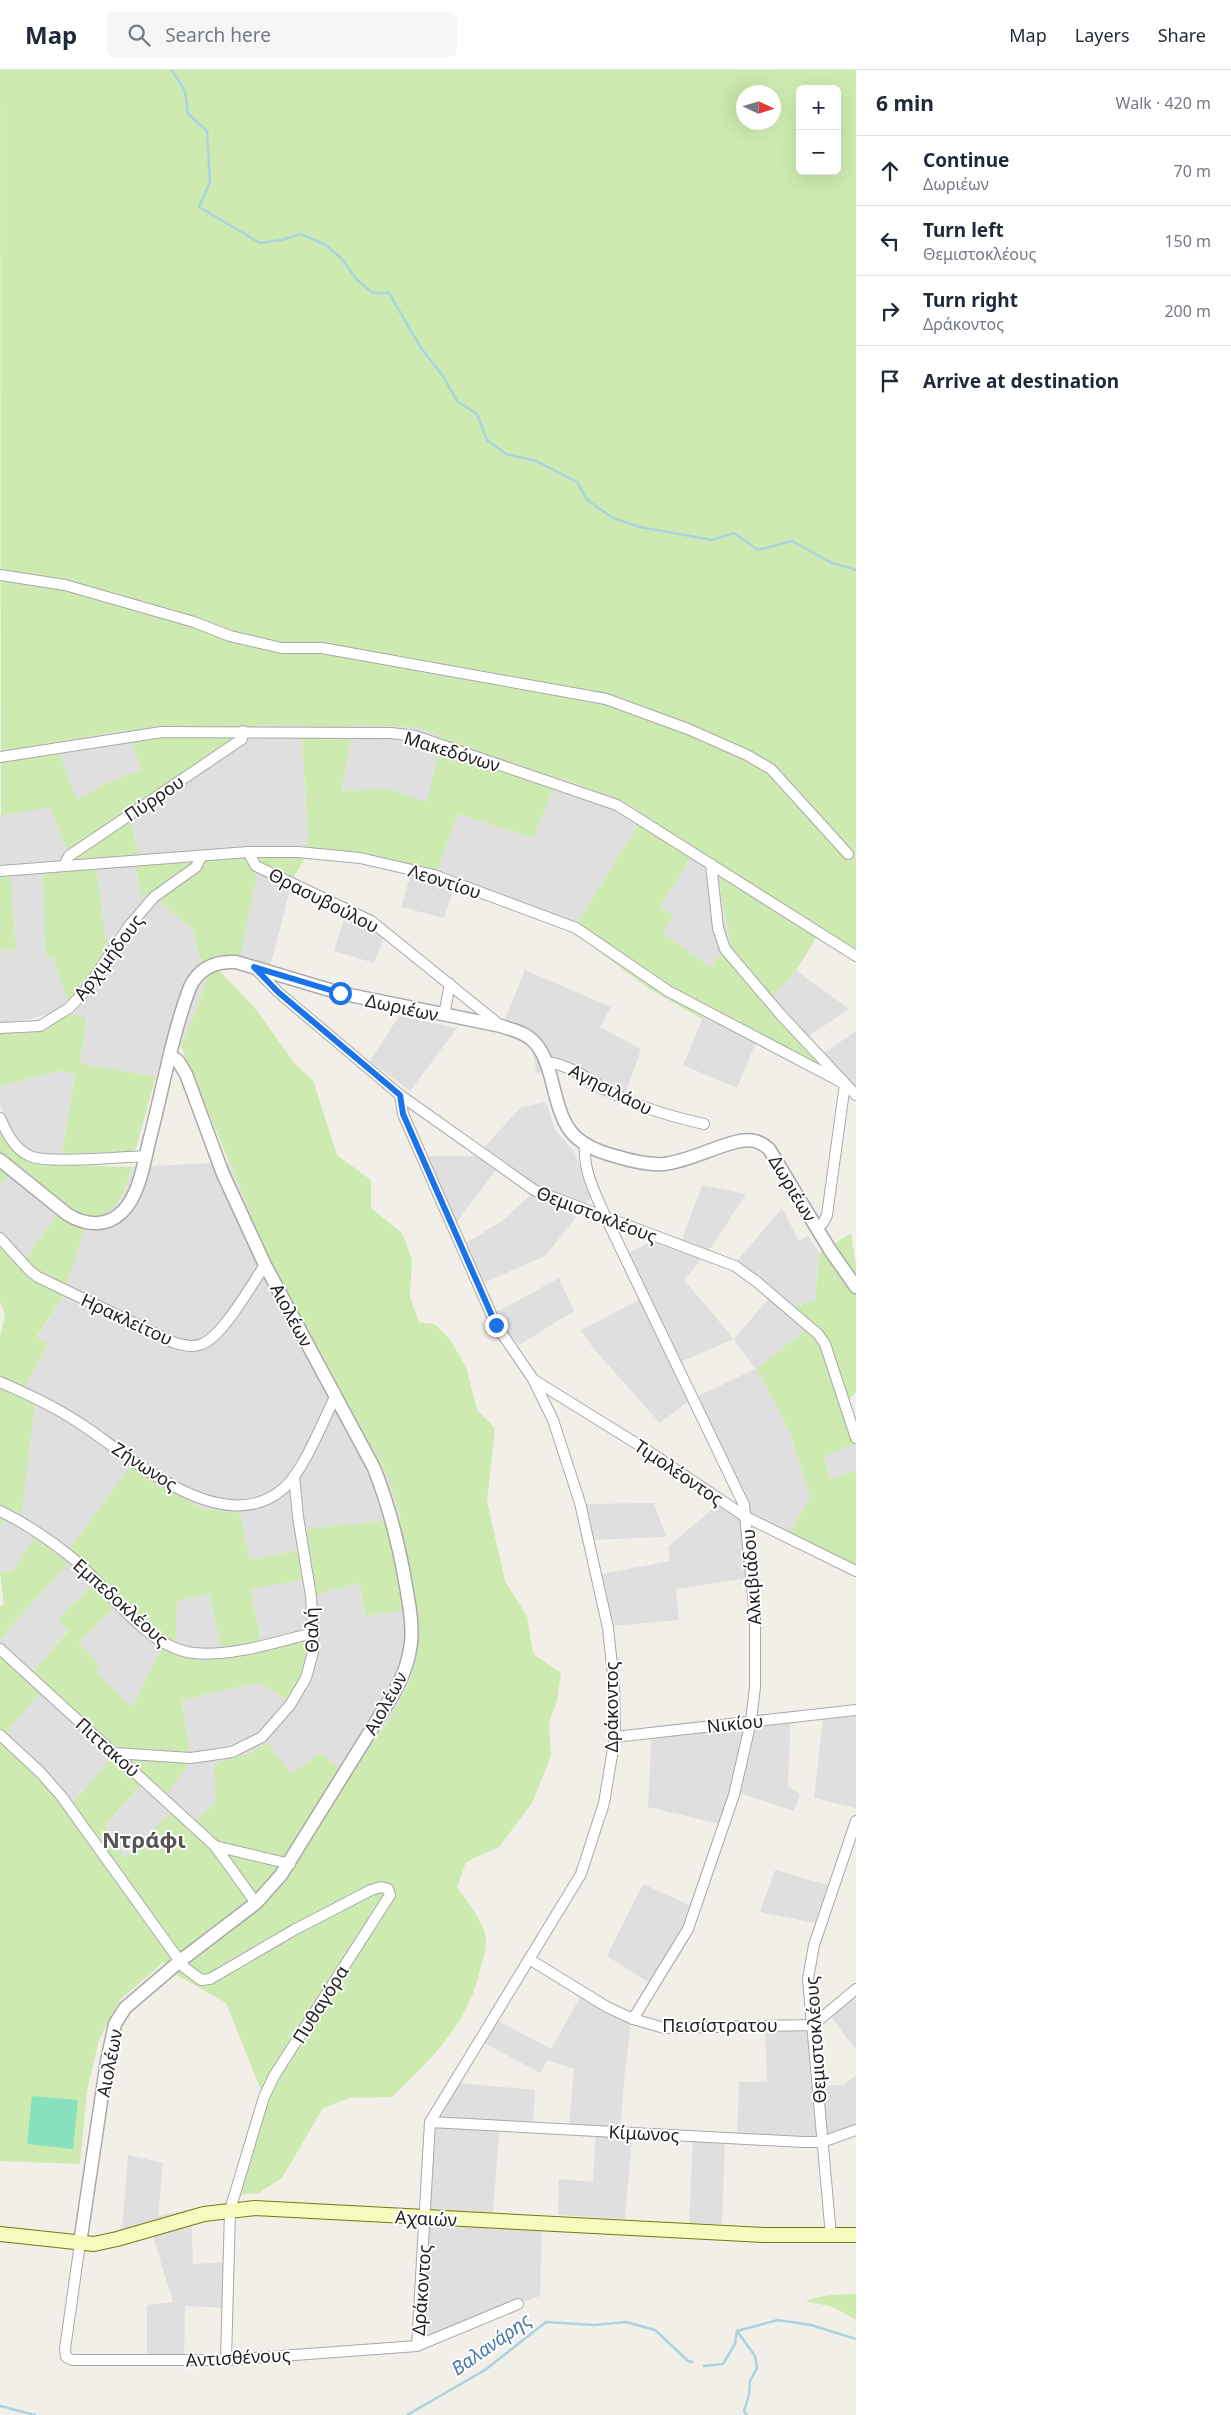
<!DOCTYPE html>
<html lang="en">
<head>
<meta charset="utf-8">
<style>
	:root { --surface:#fff; --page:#f6f6f7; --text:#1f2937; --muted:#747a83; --line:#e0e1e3 }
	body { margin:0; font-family:"Noto Sans",sans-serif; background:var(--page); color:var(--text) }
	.controls { position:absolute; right:15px; top:15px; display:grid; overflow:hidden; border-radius:8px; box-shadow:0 5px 20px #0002 }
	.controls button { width:45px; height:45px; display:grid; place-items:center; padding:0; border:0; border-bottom:1px solid var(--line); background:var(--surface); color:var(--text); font:25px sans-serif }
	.compass { position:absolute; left:736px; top:15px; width:45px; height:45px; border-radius:50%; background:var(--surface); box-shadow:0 5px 20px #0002; rotate:94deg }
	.stop { position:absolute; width:15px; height:15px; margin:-11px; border:4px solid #1a73e8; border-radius:50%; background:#fff }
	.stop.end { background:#1a73e8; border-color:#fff; box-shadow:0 1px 5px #0008 }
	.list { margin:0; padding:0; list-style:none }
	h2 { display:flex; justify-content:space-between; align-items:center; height:65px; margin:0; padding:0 20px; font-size:21px }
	h2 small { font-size:16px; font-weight:400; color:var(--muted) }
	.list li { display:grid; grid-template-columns:32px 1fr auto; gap:15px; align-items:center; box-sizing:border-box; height:70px; padding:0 20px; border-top:1px solid var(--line) }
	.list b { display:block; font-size:19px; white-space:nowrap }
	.list p { margin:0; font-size:16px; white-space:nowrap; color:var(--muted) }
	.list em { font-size:16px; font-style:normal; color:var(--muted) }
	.icon { flex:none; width:28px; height:28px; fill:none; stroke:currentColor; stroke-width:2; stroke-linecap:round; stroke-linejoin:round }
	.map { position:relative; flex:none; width:856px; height:2345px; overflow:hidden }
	header { display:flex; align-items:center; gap:30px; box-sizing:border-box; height:70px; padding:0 25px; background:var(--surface); border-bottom:1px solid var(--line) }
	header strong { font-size:24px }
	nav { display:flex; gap:28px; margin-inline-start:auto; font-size:18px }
	.search { width:350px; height:45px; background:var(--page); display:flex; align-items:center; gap:12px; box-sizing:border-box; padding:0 18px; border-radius:8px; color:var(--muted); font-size:19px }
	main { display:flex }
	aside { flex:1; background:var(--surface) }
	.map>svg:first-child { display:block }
</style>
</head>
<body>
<header>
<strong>Map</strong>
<div class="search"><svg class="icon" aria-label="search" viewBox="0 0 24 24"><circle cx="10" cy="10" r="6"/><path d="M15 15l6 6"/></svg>Search here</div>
<nav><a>Map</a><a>Layers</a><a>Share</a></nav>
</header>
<main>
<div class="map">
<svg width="856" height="2345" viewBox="0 0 856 2345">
	<rect width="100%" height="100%" fill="#f2efe9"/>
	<g fill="#e0dfdf" fill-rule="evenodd">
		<path d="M 259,655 L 301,655 L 308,764 L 306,787 L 139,794 L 131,741 Z"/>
		<path d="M 353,655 L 420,658 L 441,666 L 427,733 L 389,719 L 342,721 Z"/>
		<path d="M 127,660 L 141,700 L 105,713 L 77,731 L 54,672 Z"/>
		<path d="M 557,707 L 622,731 L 644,745 L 572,861 L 454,819 L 444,848 L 401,837 L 414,793 L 437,800 L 458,744 L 533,768 Z"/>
		<path d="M 50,736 L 67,781 L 68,798 L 44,803 L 46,888 L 52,886 L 95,789 L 132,785 L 144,834 L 153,825 L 193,860 L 206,913 L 181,976 L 166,971 L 156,1007 L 80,993 L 87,949 L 72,944 L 69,933 L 51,943 L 31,949 L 0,953 L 0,881 L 16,880 L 0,805 L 0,743 L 1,746 Z"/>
		<path d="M 695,781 L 716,796 L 730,874 L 711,897 L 662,863 L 660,837 Z"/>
		<path d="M 258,794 L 293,808 L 268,905 L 238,898 Z"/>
		<path d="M 348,837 L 388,856 L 374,893 L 334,881 Z"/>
		<path d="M 525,900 L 611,937 L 600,957 L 641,979 L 622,1034 L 595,1023 L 561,1000 L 537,1004 L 532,979 L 521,966 L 499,963 Z"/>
		<path d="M 796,900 L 849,939 L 800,972 L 765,936 Z"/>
		<path d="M 708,936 L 759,965 L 737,1018 L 683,995 Z"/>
		<path d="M 399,946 L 457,958 L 410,1021 L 370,991 Z"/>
		<path d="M 856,961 L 856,1030 L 815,989 Z"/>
		<path d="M 59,1001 L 75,1004 L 62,1084 L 35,1085 L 19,1073 L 9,1057 L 0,1034 L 0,1016 Z"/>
		<path d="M 546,1032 L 555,1060 L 574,1081 L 592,1127 L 545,1186 L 483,1213 L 466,1173 L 502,1151 L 539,1117 L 503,1091 L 455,1154 L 426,1086 L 476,1086 L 521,1037 Z"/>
		<path d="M 229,1092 L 268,1186 L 388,1407 L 401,1449 L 305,1459 L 307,1478 L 250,1490 L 240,1443 L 200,1438 L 132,1394 L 100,1508 L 59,1549 L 68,1560 L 29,1606 L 0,1583 L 0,1569 L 68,1493 L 0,1502 L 0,1457 L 12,1440 L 21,1444 L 21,1325 L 48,1274 L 37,1268 L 64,1225 L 83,1149 L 120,1133 L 132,1097 Z"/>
		<path d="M 15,1096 L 64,1134 L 19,1198 L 0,1177 L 0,1115 Z"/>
		<path d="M 702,1115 L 746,1124 L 712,1176 L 684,1210 L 734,1269 L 769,1228 L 732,1197 L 782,1138 L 799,1171 L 808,1165 L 819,1183 L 815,1231 L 795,1236 L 814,1253 L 756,1299 L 789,1360 L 810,1427 L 785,1470 L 752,1455 L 756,1507 L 676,1519 L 679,1550 L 612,1556 L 602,1504 L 670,1491 L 668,1477 L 724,1429 L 742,1441 L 690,1330 L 660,1353 L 593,1278 L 581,1260 L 641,1229 L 620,1187 L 665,1165 L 682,1169 ZM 734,1269 L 755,1299 L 690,1330 L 673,1295 Z"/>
		<path d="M 559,1208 L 574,1241 L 519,1275 L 507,1263 L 497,1242 Z"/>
		<path d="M 856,1373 L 856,1400 L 831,1409 L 824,1386 Z"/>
		<path d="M 654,1433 L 666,1467 L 592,1470 L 585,1434 Z"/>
		<path d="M 313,1507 L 317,1525 L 359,1513 L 366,1546 L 418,1538 L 419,1558 L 414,1597 L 397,1636 L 350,1705 L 291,1703 L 267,1672 L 250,1683 L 233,1689 L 215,1733 L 197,1750 L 177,1736 L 124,1789 L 105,1757 L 146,1709 L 189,1678 L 182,1630 L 258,1613 L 286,1629 L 262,1580 L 251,1519 Z"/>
		<path d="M 209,1524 L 223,1588 L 203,1592 L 176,1585 L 176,1531 Z"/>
		<path d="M 121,1531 L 166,1571 L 132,1638 L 95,1601 L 79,1573 Z"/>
		<path d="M 46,1616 L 118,1683 L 67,1737 L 0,1670 Z"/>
		<path d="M 791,1641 L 788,1716 L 800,1724 L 794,1741 L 737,1722 L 724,1755 L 648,1737 L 652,1656 Z"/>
		<path d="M 856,1645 L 856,1738 L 814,1728 L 823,1649 Z"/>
		<path d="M 775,1800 L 828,1815 L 815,1853 L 760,1842 Z"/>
		<path d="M 643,1814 L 691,1836 L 670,1881 L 651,1914 L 607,1886 Z"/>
		<path d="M 856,1923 L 856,1980 L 829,1944 Z"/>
		<path d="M 581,1926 L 631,1955 L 624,2010 L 620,2066 L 632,2067 L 625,2149 L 558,2145 L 559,2109 L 593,2112 L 596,2057 L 569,2055 L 574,1999 L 547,1990 L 541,2003 L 482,1972 L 495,1949 L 551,1979 Z"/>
		<path d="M 807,1958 L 811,2016 L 844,2015 L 856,2005 L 856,2056 L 822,2068 L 737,2066 L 739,2012 L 767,2012 L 765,1960 Z"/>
		<path d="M 457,2013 L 535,2020 L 533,2054 L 500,2053 L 492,2155 L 542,2158 L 540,2226 L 421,2269 L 432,2052 Z"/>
		<path d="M 693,2069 L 725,2070 L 722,2154 L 689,2153 Z"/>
		<path d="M 128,2085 L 163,2093 L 158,2146 L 191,2139 L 193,2194 L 231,2192 L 230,2238 L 185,2236 L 184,2294 L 147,2296 L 147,2235 L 173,2232 L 153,2166 L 121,2176 Z"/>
	</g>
	<g fill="#cdebb0" fill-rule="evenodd">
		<path d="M 0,0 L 856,0 L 856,882 L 821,861 L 796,900 L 765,936 L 821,994 L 817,998 L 707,937 L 702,949 L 648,918 L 572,861 L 644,745 L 622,731 L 558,707 L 533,768 L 458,744 L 437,801 L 414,794 L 411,805 L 358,791 L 306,787 L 293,808 L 259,795 L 238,898 L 215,896 L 255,938 L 296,995 L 313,1010 L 337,1085 L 371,1110 L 371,1138 L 402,1163 L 412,1189 L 410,1227 L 419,1252 L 435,1254 L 451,1271 L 466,1297 L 477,1340 L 495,1358 L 487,1431 L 505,1511 L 527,1546 L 533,1584 L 561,1603 L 557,1631 L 549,1653 L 551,1686 L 532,1733 L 499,1777 L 466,1792 L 457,1817 C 466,1830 486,1854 486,1870 C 487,1878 483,1888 481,1896 C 469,1954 433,1987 392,2027 L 350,2028 L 323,2038 L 282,2108 L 259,2123 L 240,2125 L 266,2033 L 226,1933 L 178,1906 L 164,1892 L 120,1930 L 99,1970 L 87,2021 L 80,2094 L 0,2091 L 0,1583 L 29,1606 L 68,1561 L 58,1549 L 100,1508 L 69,1479 L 132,1394 L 200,1438 L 240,1443 L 250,1490 L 307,1478 L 305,1459 L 401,1449 L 388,1407 L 268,1186 L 181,976 L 206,913 L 193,860 L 153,826 L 144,835 L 132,785 L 95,789 L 107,878 L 88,909 L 69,933 L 52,887 L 46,888 L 43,803 L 68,798 L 67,781 L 50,737 L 1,746 ZM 800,19 L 837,19 L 837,101 L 800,101 ZM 744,22 L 774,22 L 774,52 L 744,52 ZM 259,655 L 301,655 L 308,764 L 306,786 L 139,793 L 131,741 ZM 353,655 L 420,658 L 441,666 L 427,732 L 389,719 L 342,721 ZM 127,660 L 141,700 L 105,713 L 77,730 L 55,672 ZM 695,781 L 716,796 L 730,873 L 711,897 L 663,863 L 674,846 L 660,837 ZM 313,1508 L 316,1525 L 359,1513 L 366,1546 L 418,1538 C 419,1557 418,1577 414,1596 C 406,1631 370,1675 350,1705 L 320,1684 L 291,1703 L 267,1672 L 250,1683 L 214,1694 L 215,1733 L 197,1750 L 177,1736 L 124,1788 L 105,1756 L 146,1709 L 166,1726 L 187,1697 L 189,1678 L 182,1630 L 258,1613 L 286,1629 C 301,1610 310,1595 310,1571 L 262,1579 L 251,1519 ZM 209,1524 L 223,1588 L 203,1591 L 176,1585 L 177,1531 ZM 121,1531 L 151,1561 L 165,1571 L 132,1637 L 96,1601 L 100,1595 L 79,1573 ZM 46,1616 L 117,1683 L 68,1737 L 0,1670 Z"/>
		<path d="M 10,804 L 16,880 L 0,881 L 0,805 Z"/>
		<path d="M 72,944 L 87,948 L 80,993 L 156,1007 L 135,1081 L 62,1084 L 75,1004 L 59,1001 L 0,1016 L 0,960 C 34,961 42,960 72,944 Z"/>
		<path d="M 0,1055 L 11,1075 L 34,1094 L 132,1097 C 122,1128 120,1146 83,1149 L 83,1163 L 64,1225 L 37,1267 L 48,1274 L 21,1325 L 35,1332 L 22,1444 L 12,1440 L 0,1457 L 0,1267 L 5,1245 L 0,1231 L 0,1177 L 19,1198 L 64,1134 L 15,1097 L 0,1115 Z"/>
		<path d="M 851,1163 L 856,1196 L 856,1321 L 846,1333 L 851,1344 L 856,1347 L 856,1373 L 824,1387 L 831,1409 L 856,1400 L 856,1507 L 785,1470 L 810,1427 L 789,1360 L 756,1299 L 814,1253 L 794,1236 L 815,1231 L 819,1183 Z"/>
		<path d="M 34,1467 L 68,1493 L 0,1569 L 0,1536 L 4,1534 L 0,1502 L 13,1501 Z"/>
		<path d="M 856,2224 L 856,2250 L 833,2237 L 805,2231 C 821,2225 838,2224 856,2224 Z"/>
	</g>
	<path fill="#88e0be" d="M 32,2026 L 78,2030 L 73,2079 L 27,2074 Z"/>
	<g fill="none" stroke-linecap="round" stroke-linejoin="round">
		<g stroke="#aad3df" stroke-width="2.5">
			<path d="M 172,0 L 185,21 L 188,44 L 207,61 L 210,112 L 199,137 L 260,173 L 281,170 L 301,164 L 326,175 L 343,190 L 356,209 L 373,223 L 389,223 L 421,278 L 443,306 L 457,331 L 477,344 L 487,370 L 506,384 L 536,391 L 577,412 L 587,430 L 613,448 L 640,457 L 712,470 L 734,463 L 758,480 L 792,471 L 830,492 L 856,500"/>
			<path d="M 737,2261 L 755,2286 L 757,2298 L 750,2311 L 749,2325 L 744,2341 L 747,2345"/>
			<path d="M 704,2296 L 723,2294 L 735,2274 L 737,2261 L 778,2250 L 811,2255 L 856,2269"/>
			<path d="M 0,2336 L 35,2345"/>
			<path d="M 407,2345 L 485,2300 L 546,2252 L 594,2255 L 626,2252 L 655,2260 L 688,2291 L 692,2292"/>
		</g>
		<defs>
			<g id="minor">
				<path d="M 0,505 L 65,515 L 194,552 L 230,566 L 282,578 L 322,578 L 606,629 L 688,659 L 747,685 L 771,699 L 848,784"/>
				<path d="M 0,687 L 162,662 L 391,663 L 415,666 L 617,735 L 856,886"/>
				<path d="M 248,782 L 256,796 L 371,851 L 501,956"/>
				<path d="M 711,794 L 718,858 L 725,879 L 781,945 L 856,1025"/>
				<path d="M 64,796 L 69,786 L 242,669 L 243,661"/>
				<path d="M 0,801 L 248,782 L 298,782 L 360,788 L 434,805 L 576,858 L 668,921 L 845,1014 L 827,1145 L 823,1153 L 817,1158"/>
				<path d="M 255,898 L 278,922 L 400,1025 L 534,1120 L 735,1196 L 757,1212 L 818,1264 L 825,1274 L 856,1368"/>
				<path d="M 444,945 L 450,914"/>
				<path d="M 0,958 L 40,956 L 69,938 L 85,921 L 129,856 L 154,827 L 196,797 L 201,787"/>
				<path d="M 546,992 C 573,995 592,1013 616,1025 C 644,1039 673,1047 704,1054"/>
				<path d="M 400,1025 L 403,1044 L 496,1255 L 533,1309 L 553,1350 L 580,1433 L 608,1558 L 614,1614 L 615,1667 L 604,1733 L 581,1804 L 430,2052 L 417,2276"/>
				<path d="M 0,1048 C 7,1063 14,1079 30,1086 C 46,1094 123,1087 145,1086"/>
				<path d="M 585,1076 C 583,1101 596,1125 606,1148 L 744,1435 L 755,1547 L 755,1617 L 751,1651 L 734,1725 L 688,1859 L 633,1949"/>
				<path d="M 0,1168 L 30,1201 L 38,1207 L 175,1273 C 184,1275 193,1278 202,1274 C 222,1267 252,1214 265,1195"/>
				<path d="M 534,1310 L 642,1377 L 746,1447 L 856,1501"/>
				<path d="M 0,1312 C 28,1324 56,1337 81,1354 C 131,1387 223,1472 284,1418 C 304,1400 323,1351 336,1325"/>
				<path d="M 0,1441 C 27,1454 53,1472 76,1491 C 110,1520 147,1578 194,1583 C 232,1587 276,1572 313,1563"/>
				<path d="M 0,1579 L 215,1776 L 256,1833"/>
				<path d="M 0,1665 L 40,1702 L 62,1727 L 184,1897 L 201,1910 L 210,1909 L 294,1860 L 371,1820 L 381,1817 L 388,1819 L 390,1825 L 274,2006 L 264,2027 L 230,2140 L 226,2290"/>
				<path d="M 615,1667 L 856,1640"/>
				<path d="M 114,1683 L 191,1688 L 232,1682 L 262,1667 L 290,1635 L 306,1608 L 314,1578 L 311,1526 L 298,1447 L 294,1406"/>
				<path d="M 215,1776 L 290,1794"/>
				<path d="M 529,1889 L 607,1937 L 633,1949 L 664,1958 L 813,1955 L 856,1919"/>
				<path d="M 430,2052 L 803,2072 L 822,2072 L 856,2060"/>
				<path d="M 831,2166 L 808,1909 L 814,1875 L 856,1751"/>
				<path d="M 80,2173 L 65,2279 L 66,2287 L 72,2290 L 226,2290 L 417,2276 L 518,2234"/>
			</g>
			<g id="tertiary">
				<path d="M 0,1090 L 67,1144 C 84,1155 106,1158 122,1142 C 140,1125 144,1091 150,1068 C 163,1018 172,965 190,917 C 199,898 216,891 236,892 L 340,923 L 501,956 C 512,960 524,962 532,970 C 542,979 546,991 550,1004 C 562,1050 564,1073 615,1086 C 631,1091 647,1095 664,1094 C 690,1091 715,1076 740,1071 C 752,1069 760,1071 769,1079 L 830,1180 L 856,1217"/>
				<path d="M 80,2173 L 107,1991 L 115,1954 L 125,1938 L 180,1891 L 256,1833 L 281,1805 L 394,1623 C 403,1607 409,1591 411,1573 C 413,1554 409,1534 406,1516 C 399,1475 389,1436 374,1398 L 265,1195 L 223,1104 L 186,1004 L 178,991 L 171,986"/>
			</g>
			<path id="secondary" d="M 0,2164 L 94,2174 L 117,2169 L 204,2144 L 255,2138 L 764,2165 L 856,2165"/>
		</defs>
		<use href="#minor" stroke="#a9a9a9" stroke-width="12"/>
		<use href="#tertiary" stroke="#a9a9a9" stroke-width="15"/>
		<use href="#secondary" stroke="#707d05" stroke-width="16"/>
		<use href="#minor" stroke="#fff" stroke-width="10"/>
		<use href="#tertiary" stroke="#fff" stroke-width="12"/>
		<use href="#secondary" stroke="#f7fabf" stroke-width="14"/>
	</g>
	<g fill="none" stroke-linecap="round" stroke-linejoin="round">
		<path stroke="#1a73e8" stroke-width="6" d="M 340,923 L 254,897 L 278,922 L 400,1025 L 403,1044 L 496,1255"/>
	</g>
	<g text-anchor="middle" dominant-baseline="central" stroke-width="4" stroke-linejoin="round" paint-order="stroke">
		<g font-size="18" fill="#222" stroke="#fff">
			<text transform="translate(452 681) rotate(17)">Μακεδόνων</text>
			<text transform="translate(154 728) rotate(-34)">Πύρρου</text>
			<text transform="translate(445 811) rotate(18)">Λεοντίου</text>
			<text transform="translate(324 830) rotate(27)">Θρασυβούλου</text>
			<text transform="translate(108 887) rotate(-53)">Αρχιμήδους</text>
			<text transform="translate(402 937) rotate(12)">Δωριέων</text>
			<text transform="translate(611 1019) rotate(27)">Αγησιλάου</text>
			<text transform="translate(793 1118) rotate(59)">Δωριέων</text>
			<text transform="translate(597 1144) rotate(21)">Θεμιστοκλέους</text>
			<text transform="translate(292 1245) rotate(62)">Αιολέων</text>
			<text transform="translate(127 1249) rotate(25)">Ηρακλείτου</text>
			<text transform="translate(145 1396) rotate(33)">Ζήνωνος</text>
			<text transform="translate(679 1402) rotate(34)">Τιμολέοντος</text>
			<text transform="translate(751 1507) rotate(-94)">Αλκιβιάδου</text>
			<text transform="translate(121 1532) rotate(42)">Εμπεδοκλέους</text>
			<text transform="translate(311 1560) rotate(-91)">Θαλή</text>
			<text transform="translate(385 1633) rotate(-61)">Αιολέων</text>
			<text transform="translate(611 1637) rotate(-90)">Δράκοντος</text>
			<text transform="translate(735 1653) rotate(-6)">Νικίου</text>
			<text transform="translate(108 1677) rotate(42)">Πιττακού</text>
			<text transform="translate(320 1934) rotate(-58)">Πυθαγόρα</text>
			<text x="720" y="1955">Πεισίστρατου</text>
			<text transform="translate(815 1970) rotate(-94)">Θεμιστοκλέους</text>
			<text transform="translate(109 1993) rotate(-79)">Αιολέων</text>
			<text transform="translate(644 2063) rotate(3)">Κίμωνος</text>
			<text transform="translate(426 2148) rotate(3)">Αχαιών</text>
			<text transform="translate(421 2220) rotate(-86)">Δράκοντος</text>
			<text transform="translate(238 2287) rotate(-3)">Αντισθένους</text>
		</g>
		<g font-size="19" font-style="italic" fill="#4a7aab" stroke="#fff">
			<text transform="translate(491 2274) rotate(-35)">Βαλανάρης</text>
		</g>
		<g font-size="22" font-weight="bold" fill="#555" stroke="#fff">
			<text x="144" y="1769">Ντράφι</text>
		</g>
	</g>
</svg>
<div class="controls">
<button>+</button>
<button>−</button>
</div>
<svg class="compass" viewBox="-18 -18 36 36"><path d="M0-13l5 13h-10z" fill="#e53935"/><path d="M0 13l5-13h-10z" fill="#747a83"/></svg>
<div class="stop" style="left:340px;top:923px"></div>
<div class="stop end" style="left:496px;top:1255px"></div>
</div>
<aside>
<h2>6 min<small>Walk · 420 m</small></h2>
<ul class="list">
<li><svg class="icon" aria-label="ahead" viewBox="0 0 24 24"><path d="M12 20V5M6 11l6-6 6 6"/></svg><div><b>Continue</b><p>Δωριέων</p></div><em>70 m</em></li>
<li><svg class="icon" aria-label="left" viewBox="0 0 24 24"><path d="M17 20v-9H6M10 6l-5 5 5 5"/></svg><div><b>Turn left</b><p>Θεμιστοκλέους</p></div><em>150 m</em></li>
<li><svg class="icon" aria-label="right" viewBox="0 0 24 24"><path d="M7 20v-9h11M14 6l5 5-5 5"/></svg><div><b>Turn right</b><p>Δράκοντος</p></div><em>200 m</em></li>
<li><svg class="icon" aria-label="arrive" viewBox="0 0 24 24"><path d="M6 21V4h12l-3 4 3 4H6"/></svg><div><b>Arrive at destination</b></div></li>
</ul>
</aside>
</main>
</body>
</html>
